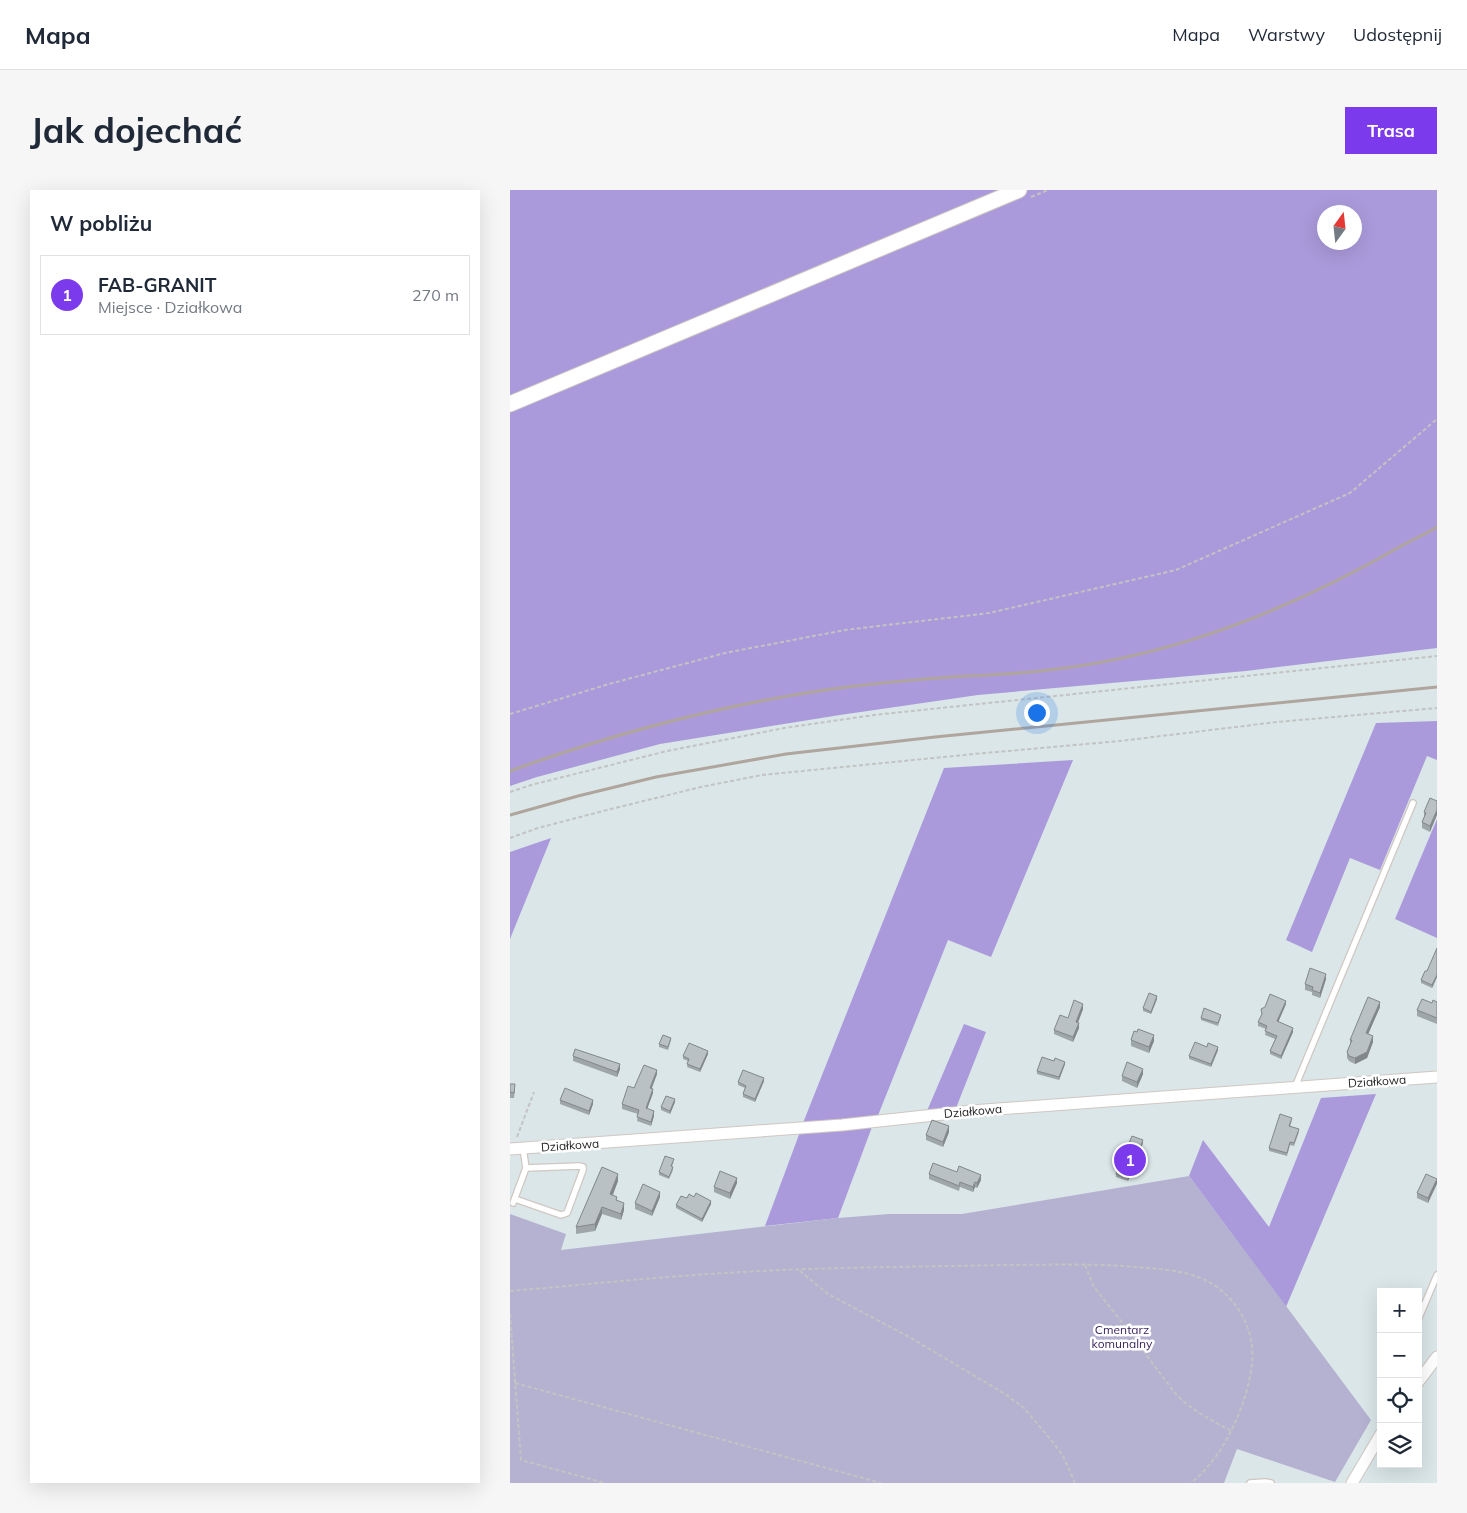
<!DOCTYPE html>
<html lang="pl">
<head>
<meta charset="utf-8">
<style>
	:root { --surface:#fff; --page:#f6f6f7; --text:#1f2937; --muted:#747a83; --line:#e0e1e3; --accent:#7c3aed }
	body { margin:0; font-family:Mulish,sans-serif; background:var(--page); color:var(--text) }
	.controls { position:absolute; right:15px; bottom:15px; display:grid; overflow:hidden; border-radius:0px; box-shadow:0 5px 20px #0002 }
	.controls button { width:45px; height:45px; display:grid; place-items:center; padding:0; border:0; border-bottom:1px solid var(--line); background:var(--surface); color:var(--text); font:25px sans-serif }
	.compass { position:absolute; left:807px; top:15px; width:45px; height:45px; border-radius:50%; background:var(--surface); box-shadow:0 5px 20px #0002; rotate:15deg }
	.you { position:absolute; left:526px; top:522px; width:18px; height:18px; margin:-12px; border:4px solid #fff; border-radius:50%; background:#1a73e8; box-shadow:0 0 0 8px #1a73e833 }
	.badge { display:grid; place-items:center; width:32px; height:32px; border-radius:50%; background:var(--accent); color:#fff; font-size:16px; font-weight:700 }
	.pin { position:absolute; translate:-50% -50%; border:2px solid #fff; box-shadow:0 1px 5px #0006 }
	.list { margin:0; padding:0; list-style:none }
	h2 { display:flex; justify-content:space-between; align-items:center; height:65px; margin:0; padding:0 20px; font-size:21px }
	h2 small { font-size:16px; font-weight:400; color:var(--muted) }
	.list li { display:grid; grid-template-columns:32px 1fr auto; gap:15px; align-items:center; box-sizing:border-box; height:80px; margin:0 10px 10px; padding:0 10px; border:1px solid var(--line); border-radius:0px }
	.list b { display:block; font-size:19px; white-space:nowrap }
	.list p { margin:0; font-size:16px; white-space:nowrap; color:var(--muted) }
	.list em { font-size:16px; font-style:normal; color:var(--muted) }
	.icon { flex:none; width:28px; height:28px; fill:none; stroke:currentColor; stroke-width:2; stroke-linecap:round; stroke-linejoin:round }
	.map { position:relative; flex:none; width:927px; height:1293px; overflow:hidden; border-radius:0px }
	header { display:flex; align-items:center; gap:30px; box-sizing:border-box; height:70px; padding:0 25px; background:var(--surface); border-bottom:1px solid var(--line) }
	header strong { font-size:24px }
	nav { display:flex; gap:28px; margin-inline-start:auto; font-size:18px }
	.intro { display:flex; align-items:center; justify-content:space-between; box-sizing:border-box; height:120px; padding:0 30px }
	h1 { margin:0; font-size:35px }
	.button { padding:12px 22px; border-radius:0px; background:var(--accent); color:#fff; font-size:18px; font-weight:700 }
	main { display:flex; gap:30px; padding:0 30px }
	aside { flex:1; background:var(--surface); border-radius:0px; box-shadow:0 5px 20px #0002 }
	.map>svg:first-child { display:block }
</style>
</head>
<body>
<header>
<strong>Mapa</strong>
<nav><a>Mapa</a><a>Warstwy</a><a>Udostępnij</a></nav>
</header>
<div class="intro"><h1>Jak dojechać</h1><a class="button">Trasa</a></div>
<main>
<aside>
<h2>W pobliżu<small></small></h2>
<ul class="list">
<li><span class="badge">1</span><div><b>FAB-GRANIT</b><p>Miejsce · Działkowa</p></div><em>270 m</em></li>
</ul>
</aside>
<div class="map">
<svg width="927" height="1293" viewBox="0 0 927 1293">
	<rect width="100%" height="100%" fill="#dae6e8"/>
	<g fill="#aa9adb" fill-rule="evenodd">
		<path d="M 0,0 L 927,0 L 927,458 L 736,481 L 468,505 L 330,525 L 150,554 L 27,587 L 0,596 ZM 814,22 L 844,22 L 844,52 L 814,52 Z"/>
		<path d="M 927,531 L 927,570 L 917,566 L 870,680 L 840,668 L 802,762 L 776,750 L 866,533 Z"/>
		<path d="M 563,570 L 481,767 L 438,750 L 367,928 L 293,933 L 434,578 Z"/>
		<path d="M 927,629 L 927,748 L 885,729 Z"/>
		<path d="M 41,648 L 0,749 L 0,662 Z"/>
		<path d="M 454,834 L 476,842 L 446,918 L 417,921 Z"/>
		<path d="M 866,904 L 776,1117 L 679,986 L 693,950 L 759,1037 L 811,908 Z"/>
		<path d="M 362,937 L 328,1028 L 255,1036 L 290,942 Z"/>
	</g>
	<path fill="#b5b2d1" d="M 679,986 L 861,1230 L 825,1292 L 727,1259 L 714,1293 L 0,1293 L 0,1024 L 56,1044 L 51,1060 L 328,1028 L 379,1024 L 452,1024 Z"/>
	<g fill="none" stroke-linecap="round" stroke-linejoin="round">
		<defs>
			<g id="lane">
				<path d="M 785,897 L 903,613"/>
				<path d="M 5,1009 L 51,1025 L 57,1023 L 73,980 L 73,977 L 69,976 L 16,978"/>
				<path d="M 3,1013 L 16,978 L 13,958"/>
				<path d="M 908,1130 L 927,1085"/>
				<path d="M 740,1293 L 755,1292 L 761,1293"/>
			</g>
			<g id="street">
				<path d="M 0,959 L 332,935 L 461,921 L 927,887"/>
				<path d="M 908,1192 L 927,1167"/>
				<path d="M 842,1293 L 871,1244"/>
			</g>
			<path id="secondary" d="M 0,214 L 509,0"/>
		</defs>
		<use href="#lane" stroke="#d0c7c2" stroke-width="8"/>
		<use href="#street" stroke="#d0c7c2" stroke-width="13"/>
		<use href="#secondary" stroke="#d0c7c2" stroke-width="17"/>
		<g stroke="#c3c3c3" stroke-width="2" stroke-dasharray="4 2.5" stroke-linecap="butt">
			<path d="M 521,7 L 538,0"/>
			<path d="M 0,524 L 99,494 L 215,463 L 335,440 L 479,423 L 666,380 L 840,303 L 927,229"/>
			<path d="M 0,602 L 21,595 L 157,561 L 274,538 L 364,525 L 927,466"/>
			<path d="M 0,648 L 28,638 L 97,620 L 191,597 L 252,585 L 464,564 L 610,551 L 767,532 L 927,518"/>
			<path d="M 7,947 L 24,902"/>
			<path d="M 575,1075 L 584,1097 L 615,1136 L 664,1202 L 674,1212 L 689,1223 L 721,1241"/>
			<path d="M 290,1081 L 318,1104 L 401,1148 L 495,1204 L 514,1218 L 542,1251 L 553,1266 L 565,1293"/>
			<path d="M 0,1101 C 72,1095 144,1087 216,1083 C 308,1077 401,1077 494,1075 C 538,1075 581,1073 625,1077 C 649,1079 677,1080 699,1092 C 728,1108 746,1142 742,1174 C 737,1215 714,1267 681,1293"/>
			<path d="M 0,1124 L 11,1270 L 95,1293"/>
			<path d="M 5,1193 L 371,1293"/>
		</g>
		<use href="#lane" stroke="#fff" stroke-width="5.5"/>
		<use href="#street" stroke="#fff" stroke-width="11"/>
		<use href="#secondary" stroke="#fff" stroke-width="15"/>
		<g stroke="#b0a59d" stroke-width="3">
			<path d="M 0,581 C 102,544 207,516 315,500 C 357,494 399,490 441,487 C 476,485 512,484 547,479 C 671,464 785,417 893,355 C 904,349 916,344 927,337"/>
			<path d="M 0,625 L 68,606 L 146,587 L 276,564 L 425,547 L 927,497"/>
		</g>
	</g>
	<g fill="#9fa6a9">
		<path d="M 920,608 L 920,642 L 912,638 L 912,632 L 914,627 L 914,622 Z"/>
		<path d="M 927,758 L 927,787 L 922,798 L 911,793 L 911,790 L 917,781 Z"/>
		<path d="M 816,789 L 810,808 L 802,805 L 802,802 L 795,800 L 795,794 Z"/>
		<path d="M 647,809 L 641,824 L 633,821 L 633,818 Z"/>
		<path d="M 927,812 L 927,834 L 907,826 L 907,820 L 922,813 Z"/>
		<path d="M 776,814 L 768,832 L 783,842 L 771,869 L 760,864 L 760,861 L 765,849 L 755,845 L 756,839 L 748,836 L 748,832 L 752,825 L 751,819 Z"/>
		<path d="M 870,817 L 858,844 L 863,852 L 857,868 L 845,874 L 839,871 L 837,868 L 837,862 L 840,855 L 840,850 Z"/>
		<path d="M 573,819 L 568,833 L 569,838 L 563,852 L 544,844 L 544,840 L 558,828 Z"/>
		<path d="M 711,827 L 708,836 L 691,830 L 691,828 Z"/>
		<path d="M 161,850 L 158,860 L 149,857 L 149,854 Z"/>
		<path d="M 621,850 L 644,851 L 639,863 L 621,856 Z"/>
		<path d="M 697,857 L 708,860 L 701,877 L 679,869 L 679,866 Z"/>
		<path d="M 198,864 L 190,882 L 177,877 L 178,871 L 173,869 L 173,866 Z"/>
		<path d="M 63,866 L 110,879 L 107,887 L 63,871 Z"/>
		<path d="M 544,871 L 555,874 L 549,890 L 527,884 L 527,881 Z"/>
		<path d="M 147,884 L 142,898 L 143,903 L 137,919 L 144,926 L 141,936 L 127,931 L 128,924 L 112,919 L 112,914 L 124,898 Z"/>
		<path d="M 633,884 L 627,898 L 612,891 L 612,886 Z"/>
		<path d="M 254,891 L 245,912 L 233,907 L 233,904 L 235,898 L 228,895 L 228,892 Z"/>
		<path d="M 0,894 L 5,900 L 4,908 L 0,908 Z"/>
		<path d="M 50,910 L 83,914 L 79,925 L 50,914 Z"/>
		<path d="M 165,912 L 160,924 L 151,920 L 151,917 Z"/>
		<path d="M 782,930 L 780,937 L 789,942 L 784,956 L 780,955 L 777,966 L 759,961 L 759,958 Z"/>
		<path d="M 439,942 L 433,957 L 416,950 L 416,945 Z"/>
		<path d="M 633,953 L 618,991 L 606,987 L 606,984 Z"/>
		<path d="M 164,972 L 162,976 L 163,980 L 159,989 L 149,985 L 149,982 Z"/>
		<path d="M 447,982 L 471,990 L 467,998 L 465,997 L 463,1002 L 450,997 L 449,1001 L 419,989 L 419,984 Z"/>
		<path d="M 927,989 L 918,1013 L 907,1008 L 907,1003 Z"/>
		<path d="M 108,991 L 103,1005 L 114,1020 L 111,1030 L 92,1024 L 85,1041 L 66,1044 L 66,1037 Z"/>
		<path d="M 227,993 L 220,1009 L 204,1002 L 204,997 Z"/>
		<path d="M 150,1007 L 142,1026 L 125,1019 L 125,1013 Z"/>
		<path d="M 184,1007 L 201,1014 L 192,1032 L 166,1018 L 166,1015 L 177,1008 Z"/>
	</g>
	<g fill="#828789">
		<path d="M 927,620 L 927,625 L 920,642 L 920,636 Z"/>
		<path d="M 816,784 L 816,789 L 810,808 L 810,803 Z"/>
		<path d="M 927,784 L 927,787 L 922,798 L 922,795 Z"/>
		<path d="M 647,806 L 647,809 L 641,824 L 641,822 Z"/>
		<path d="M 776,811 L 776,814 L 767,835 L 767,831 Z"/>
		<path d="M 870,812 L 870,817 L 856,849 L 856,843 Z"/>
		<path d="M 573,814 L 573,819 L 566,837 L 566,832 Z"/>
		<path d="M 569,833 L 569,838 L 563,852 L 563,847 Z"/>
		<path d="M 783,838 L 783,842 L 771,869 L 771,866 Z"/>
		<path d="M 644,845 L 644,851 L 639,863 L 639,857 Z"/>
		<path d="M 863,846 L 863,852 L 857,868 L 845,874 L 845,868 Z"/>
		<path d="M 708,857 L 708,860 L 701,877 L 701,874 Z"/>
		<path d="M 198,861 L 198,864 L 190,882 L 190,879 Z"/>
		<path d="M 555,872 L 555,874 L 549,890 L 549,887 Z"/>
		<path d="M 110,874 L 110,879 L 107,887 L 107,882 Z"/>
		<path d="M 633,879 L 633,884 L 627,898 L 627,892 Z"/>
		<path d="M 147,880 L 147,884 L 140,902 L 140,898 Z"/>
		<path d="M 254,888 L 254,891 L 245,912 L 245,909 Z"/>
		<path d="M 143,899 L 143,903 L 136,922 L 136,918 Z"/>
		<path d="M 165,909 L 165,912 L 160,924 L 160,921 Z"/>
		<path d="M 83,910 L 83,914 L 79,925 L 79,921 Z"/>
		<path d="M 144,921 L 144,926 L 141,936 L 141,932 Z"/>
		<path d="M 439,936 L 439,942 L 433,957 L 433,952 Z"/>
		<path d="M 633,950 L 633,953 L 618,991 L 618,988 Z"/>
		<path d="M 108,984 L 108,991 L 100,1011 L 100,1004 Z"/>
		<path d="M 471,985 L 471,990 L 467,998 L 467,993 Z"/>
		<path d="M 227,988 L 227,993 L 220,1009 L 220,1003 Z"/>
		<path d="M 927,989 L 927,994 L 918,1013 L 918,1008 Z"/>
		<path d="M 465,992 L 465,997 L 463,1002 L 463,997 Z"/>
		<path d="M 150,1002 L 150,1007 L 142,1026 L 142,1021 Z"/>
		<path d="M 201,1011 L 201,1014 L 192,1032 L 192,1029 Z"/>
		<path d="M 114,1013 L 114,1020 L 111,1030 L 111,1024 Z"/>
		<path d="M 92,1017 L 92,1024 L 85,1041 L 85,1034 Z"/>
	</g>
	<g fill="#b9c1c4" stroke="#828789">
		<path d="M 920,608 L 927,611 L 927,620 L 920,636 L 912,632 L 916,623 L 914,622 Z"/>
		<path d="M 927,758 L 927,785 L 922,795 L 911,790 L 915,781 L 917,781 Z"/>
		<path d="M 800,778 L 816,784 L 810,803 L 802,800 L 803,797 L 795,794 Z"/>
		<path d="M 639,803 L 647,806 L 641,822 L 633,818 Z"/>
		<path d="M 760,804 L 776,811 L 767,831 L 783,838 L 771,866 L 760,861 L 767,846 L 755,841 L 757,836 L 748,832 L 752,824 L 751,819 L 755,817 Z"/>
		<path d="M 858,807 L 870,812 L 856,843 L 863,846 L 857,862 L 845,868 L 839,866 L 837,862 L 842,850 L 840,850 Z"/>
		<path d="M 912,809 L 922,813 L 923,810 L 927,812 L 927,828 L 907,820 Z"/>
		<path d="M 564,810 L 573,814 L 566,832 L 569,833 L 563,847 L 544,840 L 550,825 L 558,828 Z"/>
		<path d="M 694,818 L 711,825 L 708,833 L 691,828 Z"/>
		<path d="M 628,839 L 644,845 L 639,857 L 621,850 L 624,841 L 627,842 Z"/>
		<path d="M 153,845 L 161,848 L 158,857 L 149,854 Z"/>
		<path d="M 685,852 L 697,857 L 698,853 L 708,857 L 701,874 L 679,866 Z"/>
		<path d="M 179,853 L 198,861 L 190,879 L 177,874 L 179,869 L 173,866 Z"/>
		<path d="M 65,859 L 110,874 L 107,882 L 63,866 Z"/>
		<path d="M 532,867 L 544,871 L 545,868 L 555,872 L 549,887 L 527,881 Z"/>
		<path d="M 617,872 L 633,879 L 627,892 L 612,886 Z"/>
		<path d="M 134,875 L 147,880 L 140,898 L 143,899 L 136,918 L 144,921 L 141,932 L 127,927 L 129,920 L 112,914 L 118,896 L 124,898 Z"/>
		<path d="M 233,880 L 254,888 L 245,909 L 233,904 L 236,896 L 228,892 Z"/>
		<path d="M 0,894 L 5,894 L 4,903 L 0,902 Z"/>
		<path d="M 55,898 L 83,910 L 79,921 L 50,910 Z"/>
		<path d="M 156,906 L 165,909 L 160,921 L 151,917 Z"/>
		<path d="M 770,924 L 782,928 L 779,936 L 789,939 L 784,953 L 780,952 L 777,963 L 759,958 Z"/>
		<path d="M 422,930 L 439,936 L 433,952 L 416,945 Z"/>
		<path d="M 622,946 L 633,950 L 618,988 L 606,984 Z"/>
		<path d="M 155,966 L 164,969 L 161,976 L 163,977 L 159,987 L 149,982 Z"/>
		<path d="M 423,973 L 447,982 L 449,976 L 471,985 L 467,993 L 465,992 L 463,997 L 450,992 L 449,996 L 419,984 Z"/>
		<path d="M 92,977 L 108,984 L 100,1004 L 107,1007 L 106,1010 L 114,1013 L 111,1024 L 92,1017 L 85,1034 L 66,1037 Z"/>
		<path d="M 210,981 L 227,988 L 220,1003 L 204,997 Z"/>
		<path d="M 916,984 L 927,989 L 918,1008 L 907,1003 Z"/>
		<path d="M 133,994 L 150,1002 L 142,1021 L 125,1013 Z"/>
		<path d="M 186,1003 L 201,1011 L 192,1029 L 166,1015 L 171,1006 L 177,1008 L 179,1004 L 184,1007 Z"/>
	</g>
	<g text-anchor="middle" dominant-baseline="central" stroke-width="5" stroke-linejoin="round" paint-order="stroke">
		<g font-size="12" fill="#272727" stroke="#fff">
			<text transform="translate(867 891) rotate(-4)">Działkowa</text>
			<text transform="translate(463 921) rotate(-5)">Działkowa</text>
			<text transform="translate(60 955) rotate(-4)">Działkowa</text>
		</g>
		<g font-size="12" fill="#361f5c" stroke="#fff">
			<text x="612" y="1139">Cmentarz<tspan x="612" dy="14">komunalny</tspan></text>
		</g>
	</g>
</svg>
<div class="controls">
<button>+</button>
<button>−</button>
<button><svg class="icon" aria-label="locate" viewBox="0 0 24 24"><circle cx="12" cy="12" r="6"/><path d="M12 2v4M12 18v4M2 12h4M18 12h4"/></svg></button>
<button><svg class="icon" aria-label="layers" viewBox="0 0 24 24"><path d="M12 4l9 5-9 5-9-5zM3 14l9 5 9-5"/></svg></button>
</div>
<svg class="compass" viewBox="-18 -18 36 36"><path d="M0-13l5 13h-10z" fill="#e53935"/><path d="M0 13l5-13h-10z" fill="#747a83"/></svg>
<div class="you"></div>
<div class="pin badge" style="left:620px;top:970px">1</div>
</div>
</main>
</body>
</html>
